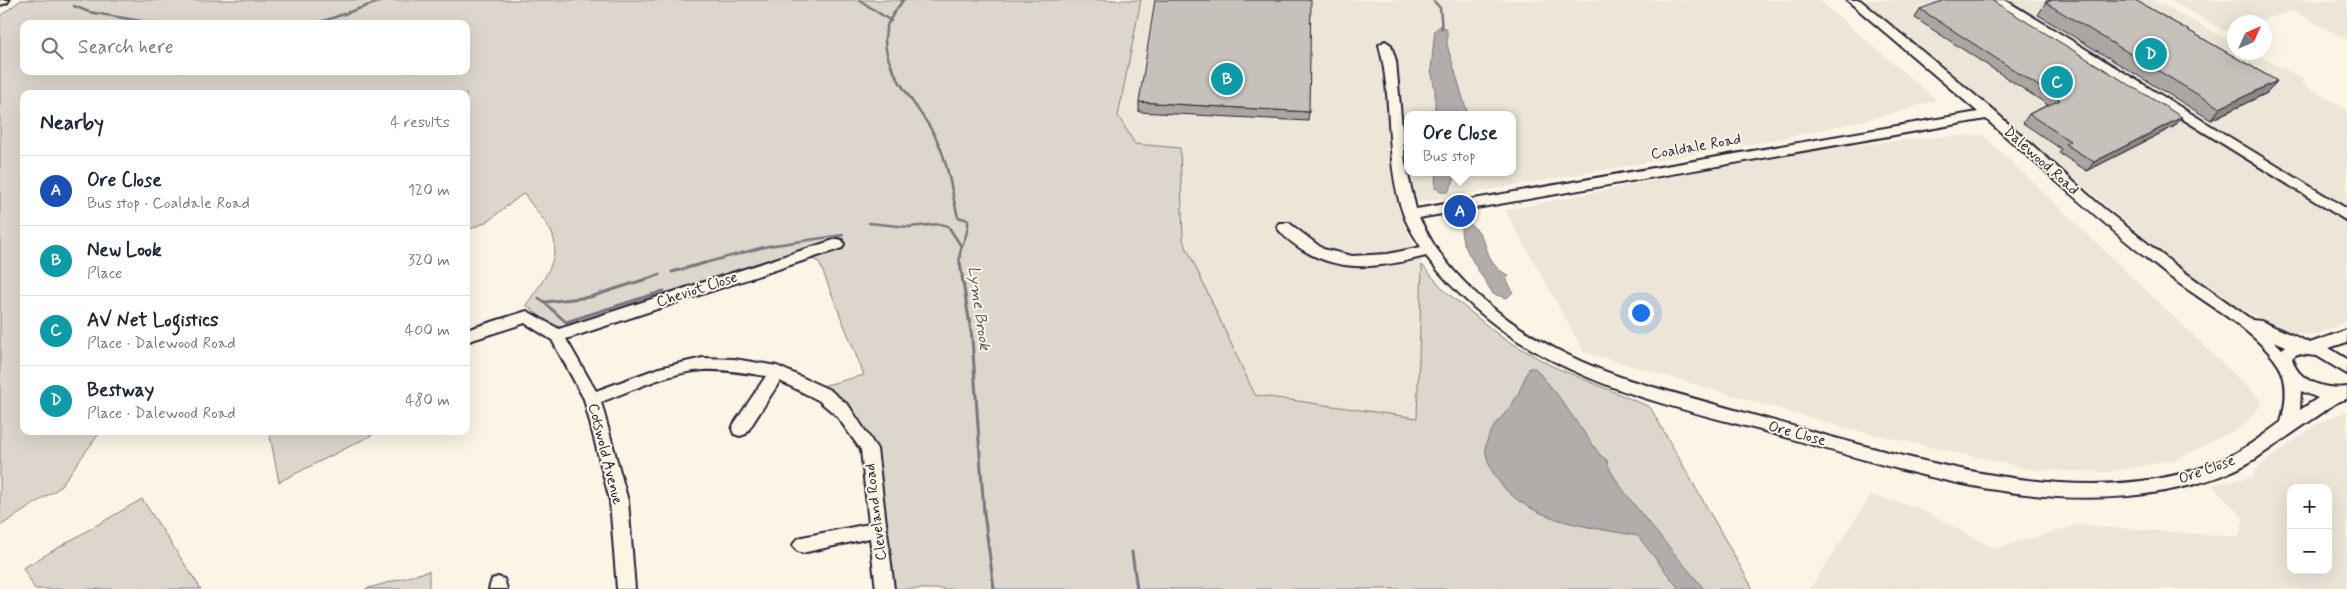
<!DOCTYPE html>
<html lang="en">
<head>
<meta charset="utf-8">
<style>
	:root { --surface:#fff; --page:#f6f6f7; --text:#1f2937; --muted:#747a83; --line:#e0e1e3; --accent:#7c3aed }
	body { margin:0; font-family:Mynerve,sans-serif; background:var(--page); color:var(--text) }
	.controls { position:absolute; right:15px; bottom:15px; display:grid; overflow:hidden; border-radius:10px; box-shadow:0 5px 20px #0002 }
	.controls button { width:45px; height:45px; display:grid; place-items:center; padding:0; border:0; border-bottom:1px solid var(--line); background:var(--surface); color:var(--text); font:25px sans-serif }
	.compass { position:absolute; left:2227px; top:15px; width:45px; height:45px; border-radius:50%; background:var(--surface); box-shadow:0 5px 20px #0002; rotate:45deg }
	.you { position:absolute; left:1640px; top:312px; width:18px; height:18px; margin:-12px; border:4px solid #fff; border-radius:50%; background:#1a73e8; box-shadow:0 0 0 8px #1a73e833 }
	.badge { display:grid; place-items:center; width:32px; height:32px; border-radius:50%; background:var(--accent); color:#fff; font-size:16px; font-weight:700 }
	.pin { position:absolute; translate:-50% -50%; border:2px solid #fff; box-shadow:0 1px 5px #0006 }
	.popup { position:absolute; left:1404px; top:111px; width:112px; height:65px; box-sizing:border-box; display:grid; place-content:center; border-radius:10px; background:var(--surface); filter:drop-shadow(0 1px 4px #0005); font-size:16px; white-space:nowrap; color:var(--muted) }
	.popup b { font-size:19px; color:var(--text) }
	.popup::after { content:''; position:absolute; left:50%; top:100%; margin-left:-10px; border:10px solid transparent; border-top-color:var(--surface) }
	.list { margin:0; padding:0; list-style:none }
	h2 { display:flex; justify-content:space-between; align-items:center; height:65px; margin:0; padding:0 20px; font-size:21px }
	h2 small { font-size:16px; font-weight:400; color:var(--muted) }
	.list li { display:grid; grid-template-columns:32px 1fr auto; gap:15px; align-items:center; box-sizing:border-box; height:70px; padding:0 20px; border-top:1px solid var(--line) }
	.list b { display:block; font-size:19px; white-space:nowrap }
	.list p { margin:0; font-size:16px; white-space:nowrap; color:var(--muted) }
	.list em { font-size:16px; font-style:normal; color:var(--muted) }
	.icon { flex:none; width:28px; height:28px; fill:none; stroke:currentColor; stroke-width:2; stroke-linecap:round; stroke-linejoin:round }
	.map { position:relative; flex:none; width:2347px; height:589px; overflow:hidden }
	.search { position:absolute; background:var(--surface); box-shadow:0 5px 20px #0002; left:20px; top:20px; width:450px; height:55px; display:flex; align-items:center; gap:12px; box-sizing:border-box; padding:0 18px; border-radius:10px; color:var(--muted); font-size:19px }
	.panel { position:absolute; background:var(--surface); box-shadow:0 5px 20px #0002; left:20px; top:90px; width:450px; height:345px; border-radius:10px }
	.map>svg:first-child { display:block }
</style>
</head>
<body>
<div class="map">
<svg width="2347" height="589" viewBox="0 0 2347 589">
	<rect width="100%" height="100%" fill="#fcf5e5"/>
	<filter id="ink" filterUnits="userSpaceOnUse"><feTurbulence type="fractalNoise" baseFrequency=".02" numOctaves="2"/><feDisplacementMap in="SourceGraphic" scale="10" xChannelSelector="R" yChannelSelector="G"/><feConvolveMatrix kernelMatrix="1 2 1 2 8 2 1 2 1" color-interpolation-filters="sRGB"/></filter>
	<g filter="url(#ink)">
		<g fill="#ece5d8" fill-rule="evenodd">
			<path d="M 1141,0 L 1819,0 L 1936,100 L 1887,115 L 1774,140 L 1397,206 L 1422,265 L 1417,418 L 1255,395 L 1183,240 L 1180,148 L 1135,144 L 1118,116 ZM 1408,115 L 1512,115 L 1512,172 L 1408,172 Z"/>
			<path d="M 1863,0 L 2153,0 L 2234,43 L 2234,52 L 2253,53 L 2304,79 L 2301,83 L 2347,110 L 2347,321 L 2316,335 L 2288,333 L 2230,303 L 2165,255 Z"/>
			<path d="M 2170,0 L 2347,0 L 2347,40 L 2294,11 L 2254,22 L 2234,22 L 2234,28 L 2225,31 Z"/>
			<path d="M 1983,135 L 2263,402 L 2243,426 L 2177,459 L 2110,472 L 2034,470 L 1842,427 L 1584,352 L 1505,210 L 1792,153 L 1921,138 Z"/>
			<path d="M 2344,412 L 2347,412 L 2347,589 L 1810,589 L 1871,495 L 1916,507 L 1995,549 L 2077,525 L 2239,537 L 2244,519 L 2212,485 L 2252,477 L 2257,468 L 2317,424 ZM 2291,488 L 2328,488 L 2328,570 L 2291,570 Z"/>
		</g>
		<g fill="#dcd6cc" stroke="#7f7c84" fill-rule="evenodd">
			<path d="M 21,0 L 1141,0 L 1118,116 L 1135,144 L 1180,148 L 1183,240 L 1255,395 L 1417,418 L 1422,265 L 1445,291 L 1501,337 L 1552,366 L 1650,407 L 1753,589 L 877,589 L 864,459 L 850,427 L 818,387 L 864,375 L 819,262 L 812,259 L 674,304 L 670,294 L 566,329 L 554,327 L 526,305 C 540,285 564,256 551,231 C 544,218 532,207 524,193 L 488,221 L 466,231 L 466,94 L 24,94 L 24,431 L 101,431 L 59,488 L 0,526 L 0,16 ZM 24,24 L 466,24 L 466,71 L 24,71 Z"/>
			<path d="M 269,431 L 380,431 L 279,482 Z"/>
			<path d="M 142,499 L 201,589 L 35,589 L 23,568 Z"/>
			<path d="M 429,571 L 429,589 L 365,589 Z"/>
		</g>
		<g fill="#b2adab" stroke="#78757e">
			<path d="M 1442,25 L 1447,30 L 1447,45 L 1468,115 L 1435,115 L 1435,90 L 1431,69 L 1435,30 Z"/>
			<path d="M 1436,172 L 1458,172 L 1448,192 L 1442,192 L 1435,188 Z"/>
			<path d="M 1465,222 C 1469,224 1475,227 1478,231 C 1491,249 1484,263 1509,276 L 1506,279 L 1513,292 L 1507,298 L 1493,294 C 1484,277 1455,241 1462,223 Z"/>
			<path d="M 1529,368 L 1535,368 L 1556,393 L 1600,455 L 1607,460 C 1607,479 1688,568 1704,589 L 1679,589 L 1638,536 C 1587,526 1518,522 1491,469 C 1488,461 1484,452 1486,444 C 1491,426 1503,417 1513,403 C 1520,392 1524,379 1529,368 Z"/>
		</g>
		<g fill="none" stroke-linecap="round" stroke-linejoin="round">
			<g stroke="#78757e" stroke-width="2.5">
				<path d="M 859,0 L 891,21"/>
				<path d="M 903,0 C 898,8 890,17 887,26 C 875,64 919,105 935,136 C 948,161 951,190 958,217 L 968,220 C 970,237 957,246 960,264"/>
				<path d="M 1433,0 L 1440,8 L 1442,29"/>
				<path d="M 74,6 L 89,12 L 158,24"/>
				<path d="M 315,24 L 384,0"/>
				<path d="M 869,223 L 908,227 L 940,224 L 948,226 L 961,246"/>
				<path d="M 701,264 L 768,246 L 843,235"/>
			</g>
			<g stroke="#78757e" stroke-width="3">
				<path d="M 960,263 L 972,338 L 984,513 L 994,589"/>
				<path d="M 672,272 L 705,263"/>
				<path d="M 539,298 L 566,322 L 664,291"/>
				<path d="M 539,299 L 545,302 L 590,297 L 659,275"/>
				<path d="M 1132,552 L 1137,589"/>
			</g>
			<defs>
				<g id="minor">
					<path d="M 1847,0 L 1860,0 L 1994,111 L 2103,208 L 2176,266 L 2252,320 L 2261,321 L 2310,343 L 2347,330 L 2347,342 L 2329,348 L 2347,359 L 2347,374 L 2317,356 L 2297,354 L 2292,358 C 2297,382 2326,390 2347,387 L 2347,399 C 2335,401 2332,406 2322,413 C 2299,428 2277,444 2255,459 C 2228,476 2196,485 2165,491 C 2029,516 1893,467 1764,431 C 1689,411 1613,394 1544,356 C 1497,331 1459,298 1426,256 C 1383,267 1342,274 1303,250 C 1294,244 1282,236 1277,227 L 1279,223 L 1289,223 L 1323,249 L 1352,256 L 1388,254 L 1421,247 C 1415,237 1408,227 1404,216 C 1384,162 1394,101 1379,45 L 1385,41 L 1391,45 L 1396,61 L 1405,163 L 1416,209 L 1978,112 ZM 1986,119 C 2045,171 2103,224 2165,273 C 2199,300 2257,330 2279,366 C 2289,383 2286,404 2281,422 C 2258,439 2237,455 2210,465 C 2090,509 1942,467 1824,435 C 1765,418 1705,402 1646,385 C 1568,363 1483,316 1436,248 C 1430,239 1425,228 1419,218 ZM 2274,341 L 2286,346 L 2282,349 ZM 2301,391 L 2318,398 L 2300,410 Z"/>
					<path d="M 1991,0 L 2005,0 L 2347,209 L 2347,221 Z"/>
					<path d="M 837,239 L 842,240 L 844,244 L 842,248 L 566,339 L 596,391 L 659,368 L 703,358 L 734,359 L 777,366 L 830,390 L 849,406 L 877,449 L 894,589 L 876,589 L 870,538 L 802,553 L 796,550 L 793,545 L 796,540 L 802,537 L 869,524 L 861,450 L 837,416 L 818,400 L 780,381 L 746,434 L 740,436 L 734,434 L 732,429 L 734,424 L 766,376 C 745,373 725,369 704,370 C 669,372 633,390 601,402 L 628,501 L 635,589 L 617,589 L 610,501 L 584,399 L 552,340 L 525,323 L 466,342 L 466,330 L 527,311 L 559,329 Z"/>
					<path d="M 498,577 L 504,579 L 507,589 L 489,589 L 492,579 Z"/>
				</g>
				<path id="major" d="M 0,0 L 9,0 L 7,3 L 0,5 Z"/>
			</defs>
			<use href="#minor" stroke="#22223b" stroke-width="4"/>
			<use href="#major" stroke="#22223b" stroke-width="4"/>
			<use href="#minor" fill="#fcf5e5" fill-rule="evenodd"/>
			<use href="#major" fill="#fcf5e5" fill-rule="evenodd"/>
		</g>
		<g fill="#aaa6a1" stroke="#22223b">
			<path d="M 2047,0 L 2135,0 L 2277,81 L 2267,93 L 2211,120 L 2038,15 Z"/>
			<path d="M 1920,9 L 2175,126 L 2087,171 L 2059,153 L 2061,149 L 2023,123 L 2029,114 L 2048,105 L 1915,18 Z"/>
			<path d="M 1139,102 L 1309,112 L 1308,121 L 1139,112 Z"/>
		</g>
		<g fill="#8b8783" stroke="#22223b">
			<path d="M 2277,81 L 2267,93 L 2211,120 L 2220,108 Z"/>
			<path d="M 2182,117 L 2175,126 L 2087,171 L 2094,162 Z"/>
		</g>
		<g fill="#c6c1bb" stroke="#22223b">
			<path d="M 1155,0 L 1311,0 L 1309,112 L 1139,102 Z"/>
			<path d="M 1945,0 L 1991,0 L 2182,117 L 2094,162 L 2065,144 L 2070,141 L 2029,114 L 2060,100 L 1920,9 Z"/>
			<path d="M 2052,0 L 2135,0 L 2277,81 L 2220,108 L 2046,3 Z"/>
		</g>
	</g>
	<g text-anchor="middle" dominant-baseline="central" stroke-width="4" stroke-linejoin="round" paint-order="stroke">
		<g font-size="15" fill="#22223b" stroke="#fcf5e5">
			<text transform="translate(1696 147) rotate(-10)">Coaldale Road</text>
			<text transform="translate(2041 161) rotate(42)">Dalewood Road</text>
			<text transform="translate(697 290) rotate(-18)">Cheviot Close</text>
			<text transform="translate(1797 434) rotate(15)">Ore Close</text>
			<text transform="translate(605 454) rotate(76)">Cotswold Avenue</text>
			<text transform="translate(2207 470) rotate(-20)">Ore Close</text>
			<text transform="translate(876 512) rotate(-97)">Cleveland Road</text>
		</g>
		<g font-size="16" font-style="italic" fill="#545362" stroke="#fcf5e5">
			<text transform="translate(979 308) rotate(82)">Lyme Brook</text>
		</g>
	</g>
</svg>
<div class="controls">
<button>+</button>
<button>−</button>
</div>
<svg class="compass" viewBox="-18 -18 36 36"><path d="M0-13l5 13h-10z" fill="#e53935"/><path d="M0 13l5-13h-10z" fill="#747a83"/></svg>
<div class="you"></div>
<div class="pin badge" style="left:1460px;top:211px;background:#1a4fb4">A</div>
<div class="popup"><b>Ore Close</b>Bus stop</div>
<div class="pin badge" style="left:1227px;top:79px;background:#0f9aa8">B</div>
<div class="pin badge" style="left:2057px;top:82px;background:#0f9aa8">C</div>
<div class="pin badge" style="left:2151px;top:54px;background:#0f9aa8">D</div>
<div class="search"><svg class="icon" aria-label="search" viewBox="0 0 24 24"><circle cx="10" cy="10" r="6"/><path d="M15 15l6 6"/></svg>Search here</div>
<section class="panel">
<h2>Nearby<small>4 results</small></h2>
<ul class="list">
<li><span class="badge" style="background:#1a4fb4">A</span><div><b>Ore Close</b><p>Bus stop · Coaldale Road</p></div><em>120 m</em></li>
<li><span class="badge" style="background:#0f9aa8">B</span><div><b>New Look</b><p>Place</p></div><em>320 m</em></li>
<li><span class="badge" style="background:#0f9aa8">C</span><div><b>AV Net Logistics</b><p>Place · Dalewood Road</p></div><em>400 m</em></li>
<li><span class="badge" style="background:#0f9aa8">D</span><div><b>Bestway</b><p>Place · Dalewood Road</p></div><em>480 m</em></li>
</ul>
</section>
</div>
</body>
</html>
